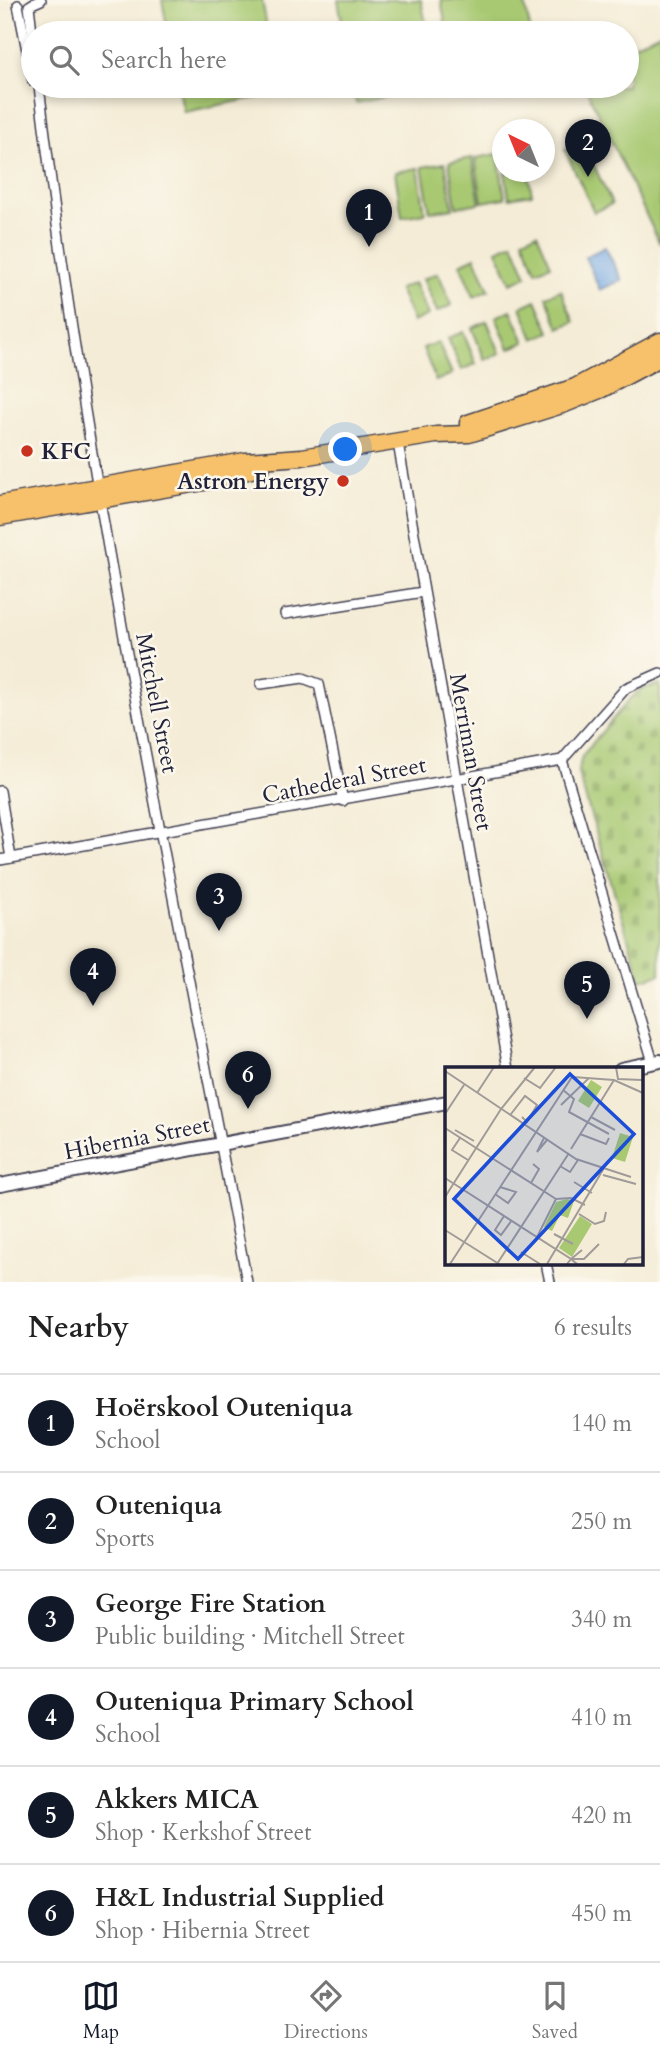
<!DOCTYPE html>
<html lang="en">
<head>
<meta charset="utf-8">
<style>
	:root { --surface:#fff; --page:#f2f2f2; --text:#222; --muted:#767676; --line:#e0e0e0; --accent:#111827 }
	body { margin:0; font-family:Cardo,serif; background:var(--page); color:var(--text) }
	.compass { position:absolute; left:492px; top:119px; width:63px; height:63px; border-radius:50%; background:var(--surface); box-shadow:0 4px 10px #0003; rotate:317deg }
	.you { position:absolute; left:346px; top:450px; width:24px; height:24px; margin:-18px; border:5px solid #fff; border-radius:50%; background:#1a73e8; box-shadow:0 0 0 10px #1a73e833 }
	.badge { display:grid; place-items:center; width:46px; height:46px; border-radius:50%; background:var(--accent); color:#fff; font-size:23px; font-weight:700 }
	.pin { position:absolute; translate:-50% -58px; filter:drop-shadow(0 2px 4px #0008) }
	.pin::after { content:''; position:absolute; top:37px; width:24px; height:21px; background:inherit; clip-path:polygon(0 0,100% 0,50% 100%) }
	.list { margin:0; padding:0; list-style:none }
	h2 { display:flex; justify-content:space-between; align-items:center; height:91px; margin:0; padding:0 28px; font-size:30px }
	h2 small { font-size:23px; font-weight:400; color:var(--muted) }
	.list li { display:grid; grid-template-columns:46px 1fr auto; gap:21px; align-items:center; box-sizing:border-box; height:98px; padding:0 28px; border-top:2px solid var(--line) }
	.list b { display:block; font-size:26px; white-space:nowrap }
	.list p { margin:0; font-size:23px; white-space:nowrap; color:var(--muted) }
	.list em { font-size:23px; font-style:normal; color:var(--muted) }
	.icon { flex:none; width:38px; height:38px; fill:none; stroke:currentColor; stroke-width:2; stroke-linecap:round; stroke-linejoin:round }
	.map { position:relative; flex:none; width:660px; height:1282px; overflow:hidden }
	.search { position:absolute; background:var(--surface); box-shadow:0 4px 10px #0003; left:21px; right:21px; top:21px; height:77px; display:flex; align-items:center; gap:18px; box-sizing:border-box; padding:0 24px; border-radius:38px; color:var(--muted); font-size:26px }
	.sheet { height:679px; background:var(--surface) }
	nav { display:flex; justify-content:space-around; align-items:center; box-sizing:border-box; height:98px; border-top:2px solid var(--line); background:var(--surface); font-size:19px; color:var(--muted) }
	nav a { display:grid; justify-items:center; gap:4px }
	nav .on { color:var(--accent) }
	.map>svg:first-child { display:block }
</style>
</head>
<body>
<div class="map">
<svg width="660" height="1282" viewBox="0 0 660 1282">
	<defs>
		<pattern id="cemetery-stones" width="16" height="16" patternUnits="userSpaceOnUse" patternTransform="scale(1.75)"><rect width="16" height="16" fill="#a8c972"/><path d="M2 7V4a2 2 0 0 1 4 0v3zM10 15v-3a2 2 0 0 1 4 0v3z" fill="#90ac64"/></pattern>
	</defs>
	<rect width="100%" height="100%" fill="#fbf7ec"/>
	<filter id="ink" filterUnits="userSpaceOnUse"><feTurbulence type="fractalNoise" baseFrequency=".0143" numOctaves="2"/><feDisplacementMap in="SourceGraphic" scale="14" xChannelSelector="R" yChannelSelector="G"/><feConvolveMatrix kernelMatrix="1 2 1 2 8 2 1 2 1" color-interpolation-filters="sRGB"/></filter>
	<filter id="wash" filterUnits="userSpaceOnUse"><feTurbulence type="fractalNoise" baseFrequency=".00686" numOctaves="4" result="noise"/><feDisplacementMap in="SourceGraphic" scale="28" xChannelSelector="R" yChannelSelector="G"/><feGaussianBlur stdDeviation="1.57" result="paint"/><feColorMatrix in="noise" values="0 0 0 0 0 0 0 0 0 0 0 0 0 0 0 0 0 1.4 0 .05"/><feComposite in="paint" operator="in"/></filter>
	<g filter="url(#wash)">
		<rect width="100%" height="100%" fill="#f4ecd6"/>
		<path fill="url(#cemetery-stones)" stroke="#657656" stroke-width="2" d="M 660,684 L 660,974 L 641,980 L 578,773 L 582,756 L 627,702 L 639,690 Z"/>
		<g fill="#a8c972" stroke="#657656" stroke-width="2">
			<path d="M 162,0 L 262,0 L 268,33 L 168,33 Z"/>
			<path d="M 338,0 L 421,0 L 428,33 L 344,33 Z"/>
			<path d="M 441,0 L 524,0 L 531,33 L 447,33 Z"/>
			<path d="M 660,32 L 660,244 L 585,86 L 627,86 L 627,48 Z"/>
			<path d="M 178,86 L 278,86 L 280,93 L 184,112 Z"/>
			<path d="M 353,86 L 439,86 L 356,103 Z"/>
			<path d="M 583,142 L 612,204 L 594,212 L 565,150 Z"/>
			<path d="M 498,154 L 505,198 L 482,202 L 475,158 Z"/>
			<path d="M 472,158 L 480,203 L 456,207 L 449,162 Z"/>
			<path d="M 445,163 L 453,208 L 430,212 L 422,167 Z"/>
			<path d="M 418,168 L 425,213 L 402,217 L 395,172 Z"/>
			<path d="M 505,172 L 528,172 L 532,194 L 509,198 Z"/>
			<path d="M 537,233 L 551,265 L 536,271 L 523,239 Z"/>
			<path d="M 513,243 L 527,276 L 511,283 L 497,250 Z"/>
			<path d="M 475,257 L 489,290 L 474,297 L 460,264 Z"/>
			<path d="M 438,273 L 452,305 L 437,312 L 423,279 Z"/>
			<path d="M 414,283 L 428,315 L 413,322 L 399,289 Z"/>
			<path d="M 561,290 L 574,322 L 559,328 L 546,296 Z"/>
			<path d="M 536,300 L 550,332 L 534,339 L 521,307 Z"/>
			<path d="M 511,310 L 525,342 L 509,349 L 496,317 Z"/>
			<path d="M 487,321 L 500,353 L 485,360 L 472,328 Z"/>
			<path d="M 463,332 L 476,364 L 461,370 L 448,338 Z"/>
			<path d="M 438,342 L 452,374 L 436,381 L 423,348 Z"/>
		</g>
		<path fill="#76a9e2" stroke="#4c668e" stroke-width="2" d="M 605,247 L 622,280 L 600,290 L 585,257 Z"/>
	</g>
	<g filter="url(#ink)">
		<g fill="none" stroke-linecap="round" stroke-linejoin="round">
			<defs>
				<g id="minor">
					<path d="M 32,4 L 41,0"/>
					<path d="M 18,5 L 33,81"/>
					<path d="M 29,6 L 33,40"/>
					<path d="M 39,86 C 87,488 172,885 247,1282"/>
					<path d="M 398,443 L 508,1069"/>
					<path d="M 285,614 L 423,592"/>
					<path d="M 261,684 L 303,678 L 319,684 L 343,801"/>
					<path d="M 562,760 L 653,1062"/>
					<path d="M 0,791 L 11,858"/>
					<path d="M 0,860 L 562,760 L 626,688 L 660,673"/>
					<path d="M 546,1263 L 550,1282"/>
				</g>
				<g id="tertiary">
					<path d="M 621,1069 L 660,1061"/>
					<path d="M 0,1185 L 447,1102"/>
				</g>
				<g id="trunk">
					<path d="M 468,423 L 575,387 L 660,341"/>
					<path d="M 0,504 L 245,461 L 302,457 L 436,435 L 469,434 L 565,404 L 602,389 L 660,358"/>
					<path d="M 0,517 L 210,481 L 262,467"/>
				</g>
			</defs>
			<use href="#minor" stroke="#424052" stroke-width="12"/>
			<use href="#tertiary" stroke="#424052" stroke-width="16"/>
			<use href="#trunk" stroke="#424052" stroke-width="19"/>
			<use href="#minor" stroke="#fff" stroke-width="9"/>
			<use href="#tertiary" stroke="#fff" stroke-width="12"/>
			<use href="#trunk" stroke="#f6c16b" stroke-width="16"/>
		</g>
	</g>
	<g fill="#c8321e" stroke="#fbf7ec" stroke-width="2.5">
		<circle cx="27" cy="451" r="7"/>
		<circle cx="343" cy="481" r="7"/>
	</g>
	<g text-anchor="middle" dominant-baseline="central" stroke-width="5" stroke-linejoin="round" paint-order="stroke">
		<g font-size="23" font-weight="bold" fill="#22223b" stroke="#fbf7ec" text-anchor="start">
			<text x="41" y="451">KFC</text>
			<text x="329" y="481" text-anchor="end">Astron Energy</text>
		</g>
		<g font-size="23" fill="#22223b" stroke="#fbf7ec">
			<text transform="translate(157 703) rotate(79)">Mitchell Street</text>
			<text transform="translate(471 752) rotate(80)">Merriman Street</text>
			<text transform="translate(344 780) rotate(-11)">Cathederal Street</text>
			<text transform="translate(137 1138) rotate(-11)">Hibernia Street</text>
		</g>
	</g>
	<g transform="translate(445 1067)">
		<rect width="198" height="198" fill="#f4ecd6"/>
		<path d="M 122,132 L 129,134 L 123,151 L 115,148 L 107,164 L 99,160 L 111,135 ZM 135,149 L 147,157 L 127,190 L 114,181 Z" fill="#a8c972"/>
		<path d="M 146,13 L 157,20 L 144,41 L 133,34 ZM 175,66 L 188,70 L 180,95 L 167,91 Z" fill="#a8c972"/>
		<path fill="none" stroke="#a09b98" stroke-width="2" d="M 171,0 L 173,12 L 197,13M 0,4 L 131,92 L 186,110M 128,10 L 169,13 L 198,26M 79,11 L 95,21 L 111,0M 118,23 L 129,32 L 124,45 L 164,67M 32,26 L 49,0M 116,38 L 144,11M 0,47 L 19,18M 66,47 L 80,29 L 92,38 L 82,55 L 77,50M 146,50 L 170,63M 0,61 L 111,132 L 126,131 L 140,138M 10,63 L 29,74M 135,67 L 161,77 L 164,71M 15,71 L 7,83 L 23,93M 99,71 L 92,85 L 102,73M 126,82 L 169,13M 115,99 L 125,105 L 133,93M 158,108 L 191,117M 0,111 L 126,192 L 122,197M 129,115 L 147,126M 86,116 L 94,102 L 88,97M 50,127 L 63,136 L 71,125 L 55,120M 0,130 L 56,42 L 90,0M 134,147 L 150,157 L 159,154 L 161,145M 59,149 L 50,163 L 56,168 L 67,153M 0,163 L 54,197M 109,167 L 128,177M 92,170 L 111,132M 76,185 L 95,197M 127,192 L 139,192 L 154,177M 5,197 L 127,10M 52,197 L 124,86M 102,197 L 159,101M 132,197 L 126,192 L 137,183M 179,197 L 183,192 L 198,190"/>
		<path fill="#1d4ed8" fill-opacity="0.15" stroke="#1d4ed8" stroke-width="3.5" d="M 125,7 L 189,67 L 73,192 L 9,132 Z"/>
		<rect width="198" height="198" fill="none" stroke="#22223b" stroke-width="3.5"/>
	</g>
</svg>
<svg class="compass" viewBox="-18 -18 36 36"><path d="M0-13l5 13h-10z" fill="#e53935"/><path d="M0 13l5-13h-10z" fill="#767676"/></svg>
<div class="you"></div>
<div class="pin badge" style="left:369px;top:247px">1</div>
<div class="pin badge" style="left:588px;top:177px">2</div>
<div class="pin badge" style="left:219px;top:931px">3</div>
<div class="pin badge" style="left:93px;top:1006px">4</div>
<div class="pin badge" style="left:587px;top:1019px">5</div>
<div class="pin badge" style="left:248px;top:1109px">6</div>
<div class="search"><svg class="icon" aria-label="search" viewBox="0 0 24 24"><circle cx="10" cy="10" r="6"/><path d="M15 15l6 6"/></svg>Search here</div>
</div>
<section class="sheet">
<h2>Nearby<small>6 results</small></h2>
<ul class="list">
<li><span class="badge">1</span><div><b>Hoërskool Outeniqua</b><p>School</p></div><em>140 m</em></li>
<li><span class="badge">2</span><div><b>Outeniqua</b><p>Sports</p></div><em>250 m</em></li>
<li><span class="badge">3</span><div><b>George Fire Station</b><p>Public building · Mitchell Street</p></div><em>340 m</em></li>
<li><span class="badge">4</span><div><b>Outeniqua Primary School</b><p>School</p></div><em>410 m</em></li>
<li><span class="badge">5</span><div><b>Akkers MICA</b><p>Shop · Kerkshof Street</p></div><em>420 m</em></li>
<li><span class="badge">6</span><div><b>H&amp;L Industrial Supplied</b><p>Shop · Hibernia Street</p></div><em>450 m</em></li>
</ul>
</section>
<nav>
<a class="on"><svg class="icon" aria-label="map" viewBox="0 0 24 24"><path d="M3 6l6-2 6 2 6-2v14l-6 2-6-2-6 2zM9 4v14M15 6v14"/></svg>Map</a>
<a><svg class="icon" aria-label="directions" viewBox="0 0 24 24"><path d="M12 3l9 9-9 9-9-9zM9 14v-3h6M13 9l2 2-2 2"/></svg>Directions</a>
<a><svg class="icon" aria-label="saved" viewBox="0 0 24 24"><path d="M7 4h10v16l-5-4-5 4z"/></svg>Saved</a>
</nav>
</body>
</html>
